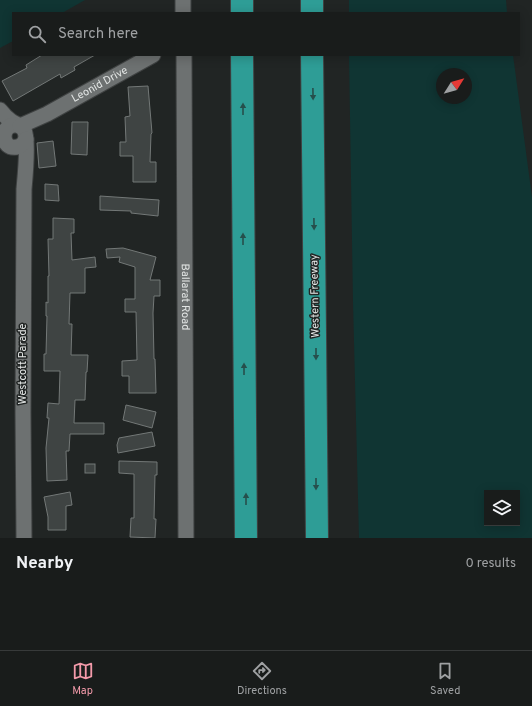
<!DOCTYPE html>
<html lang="en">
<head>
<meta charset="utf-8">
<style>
	:root { --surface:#191c1b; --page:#222524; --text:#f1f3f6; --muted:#9fa1a3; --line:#373a3a; --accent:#f39aaa }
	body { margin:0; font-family:Overpass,sans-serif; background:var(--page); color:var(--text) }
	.controls { position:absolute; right:12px; bottom:12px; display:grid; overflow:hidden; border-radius:0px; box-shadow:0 2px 10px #0003 }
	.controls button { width:36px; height:36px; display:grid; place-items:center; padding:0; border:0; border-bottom:1px solid var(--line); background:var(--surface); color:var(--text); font:20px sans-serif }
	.compass { position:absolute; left:436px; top:68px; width:36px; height:36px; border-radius:50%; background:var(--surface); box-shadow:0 2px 10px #0003; rotate:53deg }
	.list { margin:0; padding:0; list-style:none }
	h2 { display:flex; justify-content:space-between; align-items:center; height:52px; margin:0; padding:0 16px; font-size:17px }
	h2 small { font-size:13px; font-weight:400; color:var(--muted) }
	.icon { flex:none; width:22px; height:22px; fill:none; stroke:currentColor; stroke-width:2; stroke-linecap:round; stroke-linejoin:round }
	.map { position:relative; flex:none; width:532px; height:538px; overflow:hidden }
	.search { position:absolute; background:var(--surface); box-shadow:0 2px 10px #0003; left:12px; right:12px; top:12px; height:44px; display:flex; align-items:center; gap:10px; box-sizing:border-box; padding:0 14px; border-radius:0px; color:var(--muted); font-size:15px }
	.sheet { height:112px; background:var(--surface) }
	nav { display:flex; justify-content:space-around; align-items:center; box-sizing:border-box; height:56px; border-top:1px solid var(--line); background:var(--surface); font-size:11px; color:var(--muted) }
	nav a { display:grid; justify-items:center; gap:2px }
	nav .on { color:var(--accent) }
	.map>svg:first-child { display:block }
</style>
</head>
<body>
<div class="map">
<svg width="532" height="538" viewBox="0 0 532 538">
	<rect width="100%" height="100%" fill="#212524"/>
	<g fill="#103533" fill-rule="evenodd">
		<path d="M 0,0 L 85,0 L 62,13 L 13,13 L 13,41 L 0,48 Z"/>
		<path d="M 349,0 L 506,0 L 507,13 L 349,13 Z"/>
		<path d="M 349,55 L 513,55 L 532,197 L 532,538 L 359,538 L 353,302 ZM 442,74 L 466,74 L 466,98 L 442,98 ZM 487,493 L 517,493 L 517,523 L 487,523 Z"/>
	</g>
	<g fill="#3f4443" stroke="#737877">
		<path d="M 42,55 L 95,55 L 74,67 L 75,70 L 61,78 L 60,74 L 13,101 L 2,81 L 27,68 L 26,65 Z"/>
		<path d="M 148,86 L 152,133 L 151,134 L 150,162 L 156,162 L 156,182 L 133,182 L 133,156 L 120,156 L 120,142 L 126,142 L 125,117 L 130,116 L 128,87 Z"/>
		<path d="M 72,122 L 88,122 L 87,155 L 71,154 Z"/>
		<path d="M 53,141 L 56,166 L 39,168 L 37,143 Z"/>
		<path d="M 45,184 L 58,185 L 59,201 L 45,200 Z"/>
		<path d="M 100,196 L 159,200 L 158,216 L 131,213 L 131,211 L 100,210 Z"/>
		<path d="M 53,218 L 74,219 L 74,233 L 71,233 L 72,260 L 95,257 L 96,267 L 85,268 L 85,293 L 70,293 L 69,324 L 72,324 L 71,355 L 88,355 L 87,372 L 86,372 L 85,400 L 75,400 L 74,423 L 104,423 L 104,434 L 70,434 L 69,451 L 66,451 L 67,480 L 47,481 L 46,448 L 49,418 L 47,418 L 48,403 L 59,404 L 60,371 L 44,371 L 44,354 L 46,354 L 47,316 L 46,316 L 46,302 L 48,303 L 48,276 L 49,276 L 48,239 L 53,239 Z"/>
		<path d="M 123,248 L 156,257 L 150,280 L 160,280 L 160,296 L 154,296 L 153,313 L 154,359 L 155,359 L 156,393 L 129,393 L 129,376 L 122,376 L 122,361 L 137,360 L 136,312 L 125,312 L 125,299 L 135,299 L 135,267 L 119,262 L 120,257 L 107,258 L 106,249 Z"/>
		<path d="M 126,405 L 156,412 L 152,428 L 123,420 Z"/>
		<path d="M 152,432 L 155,446 L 118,453 L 117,445 L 119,438 Z"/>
		<path d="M 119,461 L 157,462 L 157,475 L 155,475 L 154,519 L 156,519 L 155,538 L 130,537 L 131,518 L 134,518 L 134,474 L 119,473 Z"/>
		<rect x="85" y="464" width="10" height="9"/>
		<path d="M 70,492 L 72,505 L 66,506 L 66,530 L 48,530 L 48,517 L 44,497 Z"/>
	</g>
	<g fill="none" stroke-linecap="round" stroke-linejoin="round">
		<defs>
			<g id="minor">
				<path d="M 183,0 L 183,13"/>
				<path id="s1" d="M 184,55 L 186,538"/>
				<path d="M 0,110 C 3,114 7,118 11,121 C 15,124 21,125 24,130 C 29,138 25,178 24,189 L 23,413 L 24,538"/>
				<path d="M 16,125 C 0,124 0,150 17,147 C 22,146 24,143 26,139"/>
				<path id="s2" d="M 20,126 L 47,114 L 153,55"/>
			</g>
			<g id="highway">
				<path d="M 242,0 L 242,13"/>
				<path d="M 312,0 L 312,13"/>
				<path d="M 242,55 L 246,538"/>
				<path d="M 312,55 L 315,334 L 317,538"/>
			</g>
		</defs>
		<use href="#minor" stroke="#3f4242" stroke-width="17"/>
		<use href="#highway" stroke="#3f4242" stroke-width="24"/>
		<use href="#minor" stroke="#6d7171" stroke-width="15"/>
		<use href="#highway" stroke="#2e9d96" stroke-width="22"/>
	</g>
	<defs><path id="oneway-solid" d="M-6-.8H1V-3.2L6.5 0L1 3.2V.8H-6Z"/></defs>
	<g fill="#264f4c">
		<use href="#oneway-solid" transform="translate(313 94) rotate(89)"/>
		<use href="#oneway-solid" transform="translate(243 109) rotate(-90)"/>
		<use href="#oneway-solid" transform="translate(314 224) rotate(89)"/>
		<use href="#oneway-solid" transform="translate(243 239) rotate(-90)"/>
		<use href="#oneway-solid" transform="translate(316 354) rotate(90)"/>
		<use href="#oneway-solid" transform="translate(244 369) rotate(-90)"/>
		<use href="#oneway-solid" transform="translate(316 484) rotate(90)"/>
		<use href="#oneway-solid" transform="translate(246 499) rotate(-90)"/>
	</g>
	<g text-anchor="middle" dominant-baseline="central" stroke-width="3" stroke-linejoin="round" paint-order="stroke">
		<g font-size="11" fill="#e3e6e5" stroke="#212524">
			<text stroke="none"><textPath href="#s2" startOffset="90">Leonid Drive</textPath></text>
			<text stroke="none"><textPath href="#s1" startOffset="242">Ballarat Road</textPath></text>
			<text transform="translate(315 296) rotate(-91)">Western Freeway</text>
			<text transform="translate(23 364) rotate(-90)">Westcott Parade</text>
		</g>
	</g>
</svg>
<div class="controls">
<button><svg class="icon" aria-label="layers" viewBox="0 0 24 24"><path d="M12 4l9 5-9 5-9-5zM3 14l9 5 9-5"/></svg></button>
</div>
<svg class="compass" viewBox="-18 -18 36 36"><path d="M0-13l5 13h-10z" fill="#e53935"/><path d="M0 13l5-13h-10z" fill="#9fa1a3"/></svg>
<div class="search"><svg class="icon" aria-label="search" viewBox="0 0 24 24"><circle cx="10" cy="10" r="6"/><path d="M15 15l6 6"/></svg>Search here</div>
</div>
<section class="sheet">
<h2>Nearby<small>0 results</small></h2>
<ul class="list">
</ul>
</section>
<nav>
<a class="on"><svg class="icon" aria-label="map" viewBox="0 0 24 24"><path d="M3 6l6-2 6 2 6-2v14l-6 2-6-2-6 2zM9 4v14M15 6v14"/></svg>Map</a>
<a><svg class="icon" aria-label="directions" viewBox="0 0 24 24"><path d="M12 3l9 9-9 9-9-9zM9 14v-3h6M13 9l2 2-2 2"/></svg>Directions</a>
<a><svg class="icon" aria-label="saved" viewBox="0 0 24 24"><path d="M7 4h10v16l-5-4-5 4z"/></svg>Saved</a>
</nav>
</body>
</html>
